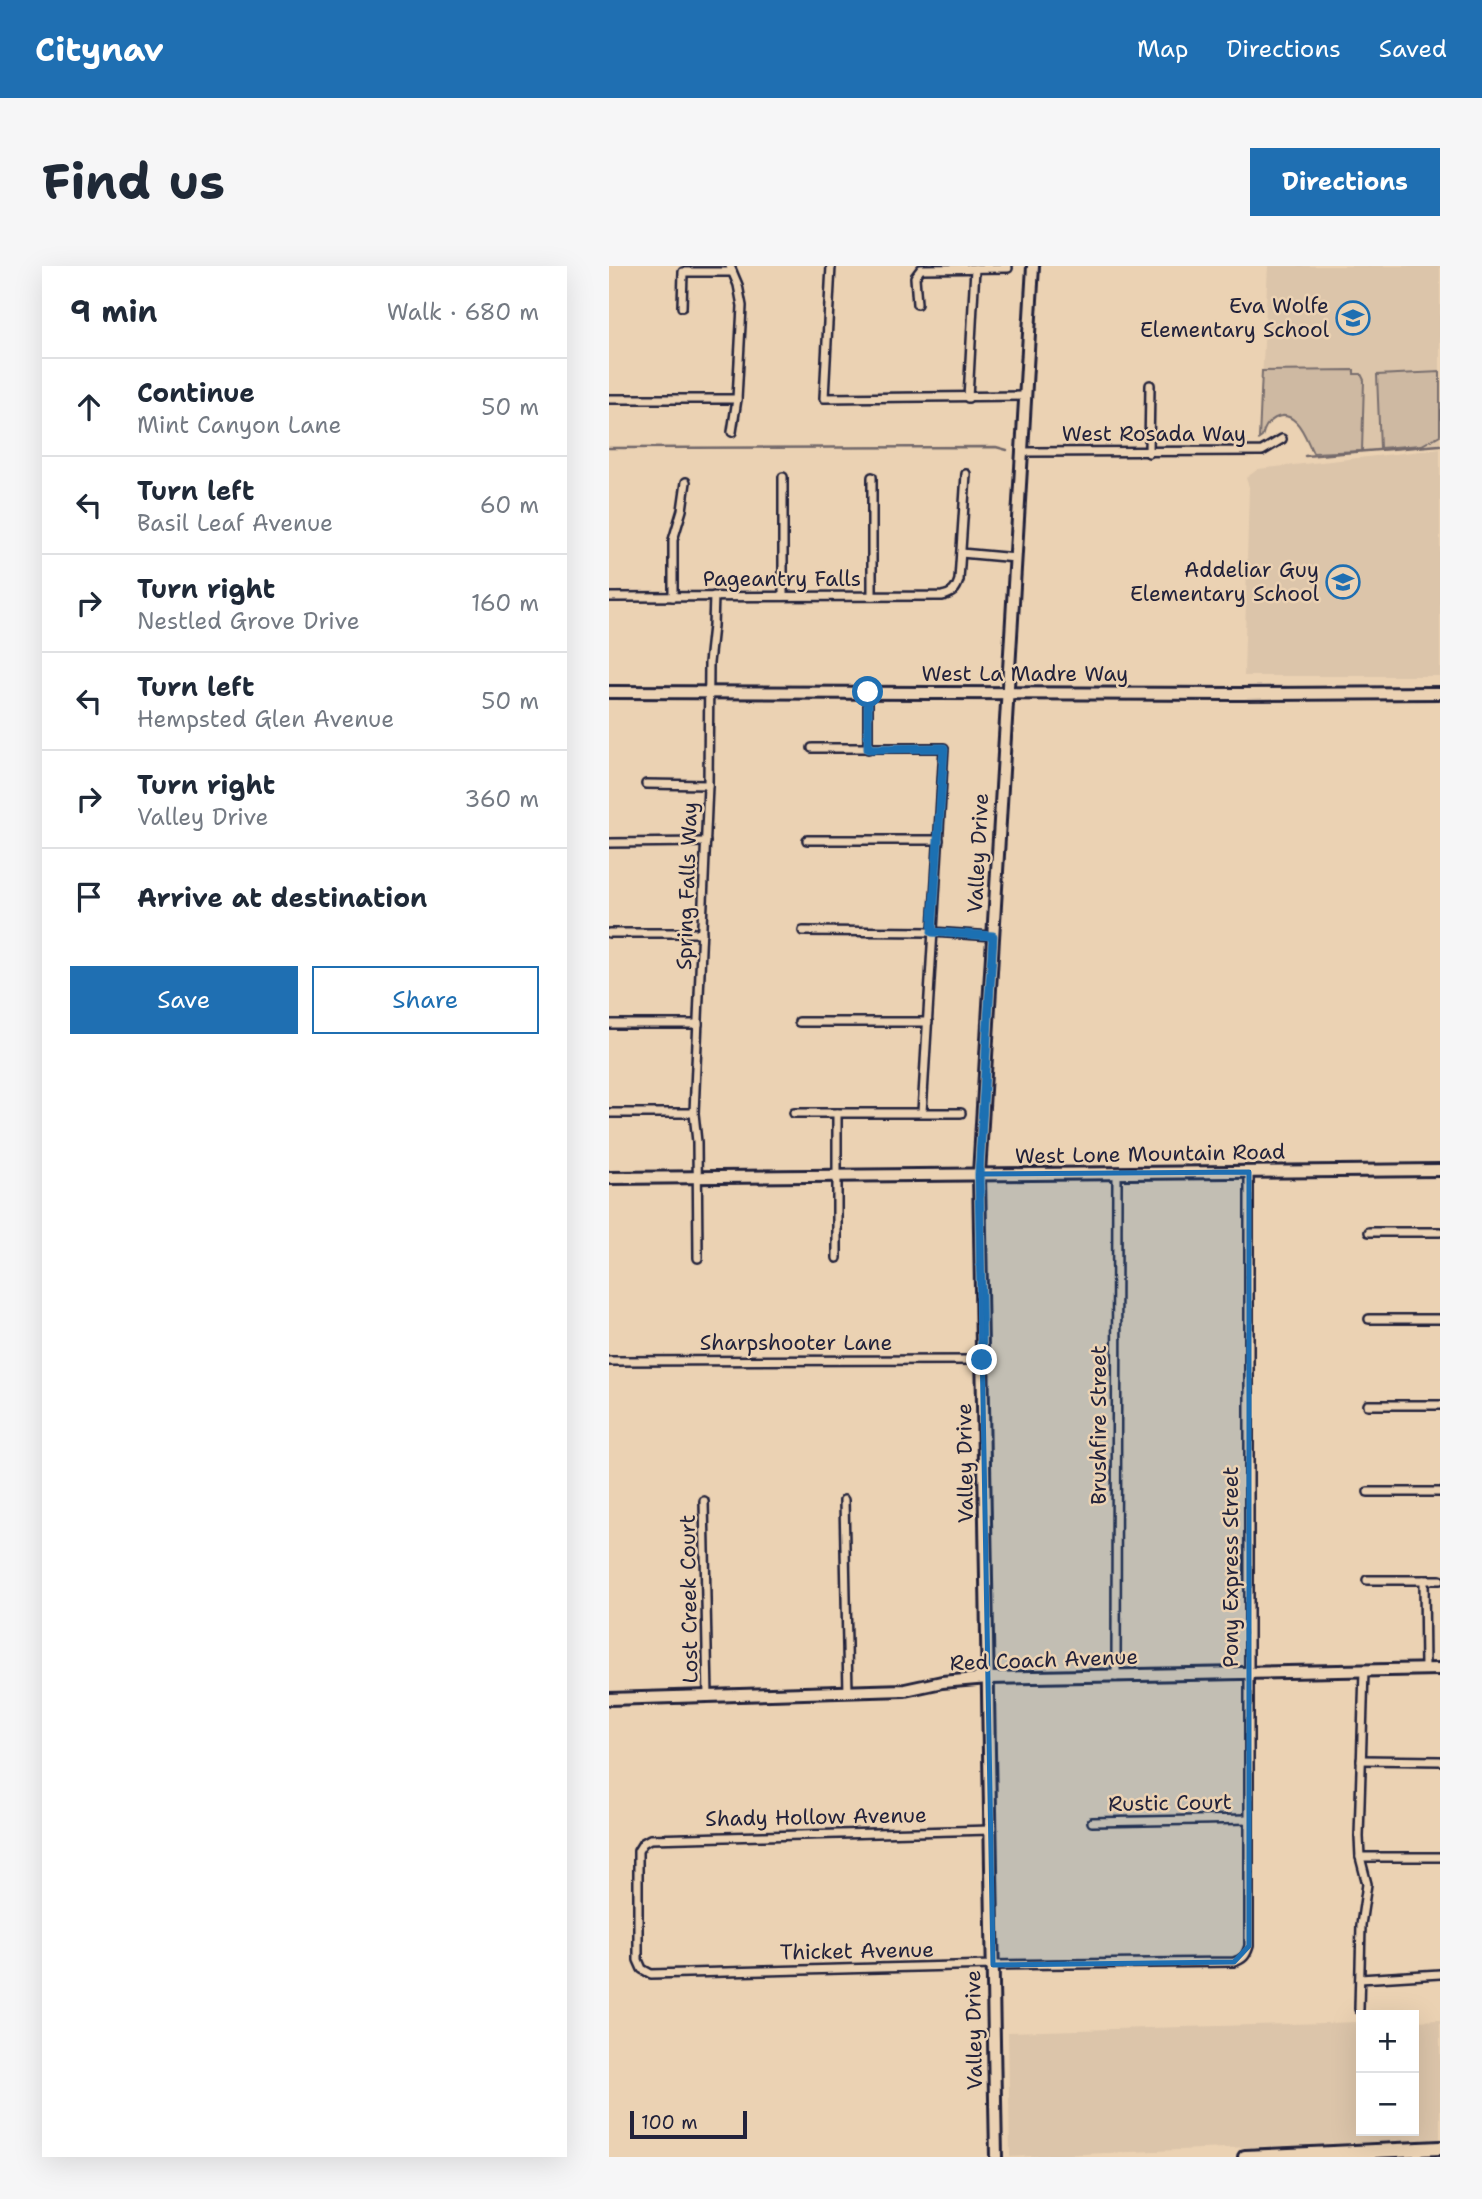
<!DOCTYPE html>
<html lang="en">
<head>
<meta charset="utf-8">
<style>
	:root { --surface:#fff; --page:#f6f6f7; --text:#1f2937; --muted:#747a83; --line:#e0e1e3; --accent:#1f6fb2 }
	body { margin:0; font-family:"Shantell Sans",sans-serif; background:var(--page); color:var(--text) }
	.controls { position:absolute; right:21px; bottom:21px; display:grid; overflow:hidden; border-radius:0px; box-shadow:0 7px 28px #0002 }
	.controls button { width:63px; height:63px; display:grid; place-items:center; padding:0; border:0; border-bottom:2px solid var(--line); background:var(--surface); color:var(--text); font:35px sans-serif }
	.scale { position:absolute; left:21px; bottom:18px; width:117px; box-sizing:border-box; padding-left:7px; border:4px solid #22223b; border-top:0; font-size:19px; line-height:24px; white-space:nowrap; color:#22223b; -webkit-text-stroke:5px #ebd2b3; paint-order:stroke }
	.stop { position:absolute; width:21px; height:21px; margin:-16px; border:5px solid #1f6fb2; border-radius:50%; background:#fff }
	.stop.end { background:#1f6fb2; border-color:#fff; box-shadow:0 2px 7px #0008 }
	.list { margin:0; padding:0; list-style:none }
	h2 { display:flex; justify-content:space-between; align-items:center; height:91px; margin:0; padding:0 28px; font-size:30px }
	h2 small { font-size:23px; font-weight:400; color:var(--muted) }
	.list li { display:grid; grid-template-columns:46px 1fr auto; gap:21px; align-items:center; box-sizing:border-box; height:98px; padding:0 28px; border-top:2px solid var(--line) }
	.list b { display:block; font-size:26px; white-space:nowrap }
	.list p { margin:0; font-size:23px; white-space:nowrap; color:var(--muted) }
	.list em { font-size:23px; font-style:normal; color:var(--muted) }
	.actions { display:flex; gap:14px; padding:21px 28px }
	.actions a { flex:1; padding:16px 0; border:2px solid var(--accent); border-radius:0px; text-align:center; font-size:24px; color:var(--accent) }
	.actions .main { background:var(--accent); color:#fff }
	.icon { flex:none; width:38px; height:38px; fill:none; stroke:currentColor; stroke-width:2; stroke-linecap:round; stroke-linejoin:round }
	.map { position:relative; flex:none; width:831px; height:1891px; overflow:hidden; border-radius:0px }
	header { display:flex; align-items:center; gap:42px; box-sizing:border-box; height:98px; padding:0 35px; background:var(--accent); color:#fff }
	header strong { font-size:33px }
	nav { display:flex; gap:38px; margin-inline-start:auto; font-size:24px }
	.intro { display:flex; align-items:center; justify-content:space-between; box-sizing:border-box; height:168px; padding:0 42px }
	h1 { margin:0; font-size:49px }
	.button { padding:18px 32px; border-radius:0px; background:var(--accent); color:#fff; font-size:24px; font-weight:700 }
	main { display:flex; gap:42px; padding:0 42px }
	aside { flex:1; background:var(--surface); border-radius:0px; box-shadow:0 7px 28px #0002 }
	.map>svg:first-child { display:block }
</style>
</head>
<body>
<header>
<strong>Citynav</strong>
<nav><a>Map</a><a>Directions</a><a>Saved</a></nav>
</header>
<div class="intro"><h1>Find us</h1><a class="button">Directions</a></div>
<main>
<aside>
<h2>9 min<small>Walk · 680 m</small></h2>
<ul class="list">
<li><svg class="icon" aria-label="ahead" viewBox="0 0 24 24"><path d="M12 20V5M6 11l6-6 6 6"/></svg><div><b>Continue</b><p>Mint Canyon Lane</p></div><em>50 m</em></li>
<li><svg class="icon" aria-label="left" viewBox="0 0 24 24"><path d="M17 20v-9H6M10 6l-5 5 5 5"/></svg><div><b>Turn left</b><p>Basil Leaf Avenue</p></div><em>60 m</em></li>
<li><svg class="icon" aria-label="right" viewBox="0 0 24 24"><path d="M7 20v-9h11M14 6l5 5-5 5"/></svg><div><b>Turn right</b><p>Nestled Grove Drive</p></div><em>160 m</em></li>
<li><svg class="icon" aria-label="left" viewBox="0 0 24 24"><path d="M17 20v-9H6M10 6l-5 5 5 5"/></svg><div><b>Turn left</b><p>Hempsted Glen Avenue</p></div><em>50 m</em></li>
<li><svg class="icon" aria-label="right" viewBox="0 0 24 24"><path d="M7 20v-9h11M14 6l5 5-5 5"/></svg><div><b>Turn right</b><p>Valley Drive</p></div><em>360 m</em></li>
<li><svg class="icon" aria-label="arrive" viewBox="0 0 24 24"><path d="M6 21V4h12l-3 4 3 4H6"/></svg><div><b>Arrive at destination</b></div></li>
</ul>
<div class="actions"><a class="main">Save</a><a>Share</a></div>
</aside>
<div class="map">
<svg width="831" height="1891" viewBox="0 0 831 1891">
	<rect width="100%" height="100%" fill="#ebd2b3"/>
	<filter id="ink" filterUnits="userSpaceOnUse"><feTurbulence type="fractalNoise" baseFrequency=".0143" numOctaves="2"/><feDisplacementMap in="SourceGraphic" scale="14" xChannelSelector="R" yChannelSelector="G"/><feConvolveMatrix kernelMatrix="1 2 1 2 8 2 1 2 1" color-interpolation-filters="sRGB"/></filter>
	<g filter="url(#ink)">
		<g fill="#dcc5aa">
			<path d="M 659,0 L 831,0 L 831,179 L 753,185 L 704,187 L 689,157 L 683,153 L 670,151 L 659,155 L 654,163 L 653,171 L 650,173 Z"/>
			<path d="M 831,183 L 831,410 L 635,410 L 640,221 L 637,212 L 649,203 Z"/>
			<path d="M 831,1754 L 831,1873 L 401,1891 L 399,1766 L 752,1756 L 752,1865 L 805,1865 L 805,1755 Z"/>
		</g>
		<g fill="#ceb9a2" stroke="#786e6e" stroke-width="2">
			<path d="M 745,104 L 745,108 L 752,108 L 755,114 L 753,185 L 704,187 C 699,177 695,164 687,156 C 673,142 656,155 653,171 L 650,173 L 653,105 Z"/>
			<path d="M 831,106 L 831,169 L 813,179 L 771,182 L 768,109 Z"/>
		</g>
		<g fill="none" stroke-linecap="round" stroke-linejoin="round">
			<g stroke="#72686a" stroke-width="2.5">
				<path d="M 0,182 L 387,181 L 398,184"/>
				<path d="M 696,190 L 831,179"/>
			</g>
			<defs>
				<g id="street">
					<path d="M 121,0 L 129,19 L 133,40 L 128,133 L 123,166"/>
					<path d="M 222,0 L 215,132 L 416,130"/>
					<path d="M 308,38 L 306,11 L 312,3 L 399,2"/>
					<path d="M 73,41 L 74,6 L 123,6"/>
					<path d="M 359,132 L 366,2"/>
					<path d="M 0,133 L 128,133"/>
					<path d="M 413,186 L 653,185 L 673,173"/>
					<path d="M 540,187 L 541,119"/>
					<path d="M 174,211 L 174,330"/>
					<path d="M 263,211 L 263,330"/>
					<path d="M 352,287 L 407,292"/>
					<path d="M 0,331 L 333,330 C 343,328 347,324 350,314 L 357,208"/>
					<path d="M 64,331 L 64,274 L 73,244 L 77,216"/>
					<path d="M 259,426 L 259,483"/>
					<path d="M 203,482 L 335,482 L 313,846"/>
					<path d="M 37,518 L 99,519"/>
					<path d="M 198,574 L 330,574"/>
					<path d="M 0,577 L 97,576"/>
					<path d="M 194,665 L 323,666 L 384,670"/>
					<path d="M 0,667 L 93,667"/>
					<path d="M 190,756 L 319,756"/>
					<path d="M 0,758 L 89,758"/>
					<path d="M 0,847 L 85,847"/>
					<path d="M 185,847 L 352,847"/>
					<path d="M 228,847 L 228,992"/>
					<path d="M 760,966 L 831,966"/>
					<path d="M 89,992 L 88,876 L 85,847 L 99,519 L 100,397 L 104,360 L 105,330"/>
					<path d="M 760,1053 L 831,1053"/>
					<path d="M 0,1095 L 373,1094"/>
					<path d="M 759,1139 L 831,1139"/>
					<path d="M 759,1226 L 831,1226"/>
					<path d="M 235,1234 L 239,1427"/>
					<path d="M 95,1235 L 99,1431"/>
					<path d="M 758,1314 L 831,1314"/>
					<path d="M 815,1314 L 816,1403"/>
					<path d="M 507,1411 L 508,907"/>
					<path d="M 752,1494 L 831,1495"/>
					<path d="M 483,1556 L 640,1553"/>
					<path d="M 382,1564 L 41,1573 L 34,1577 L 29,1585 L 29,1694 L 33,1703 L 42,1708 L 384,1699 L 625,1696 C 634,1693 637,1690 640,1680 L 640,906"/>
					<path d="M 751,1591 L 831,1591"/>
					<path d="M 751,1713 L 831,1708"/>
					<path d="M 750,1743 L 752,1659 L 758,1618 L 751,1591 L 750,1571 L 755,1404"/>
				</g>
				<g id="secondary">
					<path d="M 0,426 L 630,428 L 831,427"/>
					<path d="M 0,912 L 831,904"/>
					<path d="M 0,1433 L 296,1424 L 333,1416 L 379,1412 L 831,1403"/>
					<path d="M 387,1891 L 370,908 L 424,0"/>
				</g>
				<path id="primary" d="M 636,1891 L 831,1882"/>
			</defs>
			<use href="#street" stroke="#22223b" stroke-width="12"/>
			<use href="#secondary" stroke="#22223b" stroke-width="16"/>
			<use href="#primary" stroke="#22223b" stroke-width="18"/>
			<use href="#street" stroke="#ebd2b3" stroke-width="7"/>
			<use href="#secondary" stroke="#ebd2b3" stroke-width="10"/>
			<use href="#primary" stroke="#ebd2b3" stroke-width="12"/>
		</g>
	</g>
	<g fill="none" stroke-linecap="round" stroke-linejoin="round" filter="url(#ink)">
		<path stroke="#1f6fb2" stroke-width="9" d="M 259,426 L 259,483 L 335,482 L 323,666 L 384,670 L 370,908 L 373,1094"/>
	</g>
	<path fill="#1f6fb2" fill-opacity="0.2" stroke="#1f6fb2" stroke-width="5" stroke-linejoin="round" d="M 640,906 L 640,1680 L 625,1696 L 384,1699 L 370,908 Z"/>
	<defs>
		<symbol id="school-ring" viewBox="-11 -11 22 22"><circle r="9.5" fill="#ebd2b3" stroke="#1f6fb2" stroke-width="1.5"/><path d="M0-5L7-2L0 1L-7-2ZM-4 1L0 2.5L4 1V4Q0 6-4 4Z" fill="#1f6fb2"/></symbol>
	</defs>
	<g fill-rule="evenodd">
		<use href="#school-ring" x="725" y="33" width="38" height="38"/>
		<use href="#school-ring" x="715" y="297" width="38" height="38"/>
	</g>
	<g text-anchor="middle" dominant-baseline="central" stroke-width="5" stroke-linejoin="round" paint-order="stroke">
		<g font-size="21" fill="#22223b" stroke="#ebd2b3" text-anchor="end">
			<text x="720" y="40">Eva Wolfe<tspan x="720" dy="24">Elementary School</tspan></text>
			<text x="710" y="304">Addeliar Guy<tspan x="710" dy="24">Elementary School</tspan></text>
		</g>
		<g font-size="21" fill="#22223b" stroke="#ebd2b3">
			<text x="545" y="168">West Rosada Way</text>
			<text x="173" y="313">Pageantry Falls</text>
			<text x="416" y="408">West La Madre Way</text>
			<text transform="translate(369 587) rotate(-87)">Valley Drive</text>
			<text transform="translate(78 620) rotate(-88)">Spring Falls Way</text>
			<text transform="translate(541 888) rotate(-1)">West Lone Mountain Road</text>
			<text x="187" y="1077">Sharpshooter Lane</text>
			<text transform="translate(490 1159) rotate(-90)">Brushfire Street</text>
			<text transform="translate(356 1197) rotate(-91)">Valley Drive</text>
			<text transform="translate(622 1301) rotate(-90)">Pony Express Street</text>
			<text transform="translate(80 1333) rotate(-91)">Lost Creek Court</text>
			<text transform="translate(435 1394) rotate(-2)">Red Coach Avenue</text>
			<text transform="translate(561 1537) rotate(-1)">Rustic Court</text>
			<text transform="translate(207 1551) rotate(-1)">Shady Hollow Avenue</text>
			<text transform="translate(248 1685) rotate(-1)">Thicket Avenue</text>
			<text transform="translate(365 1764) rotate(-91)">Valley Drive</text>
		</g>
	</g>
</svg>
<div class="controls">
<button>+</button>
<button>−</button>
</div>
<div class="scale">100 m</div>
<div class="stop" style="left:259px;top:426px"></div>
<div class="stop end" style="left:373px;top:1094px"></div>
</div>
</main>
</body>
</html>
